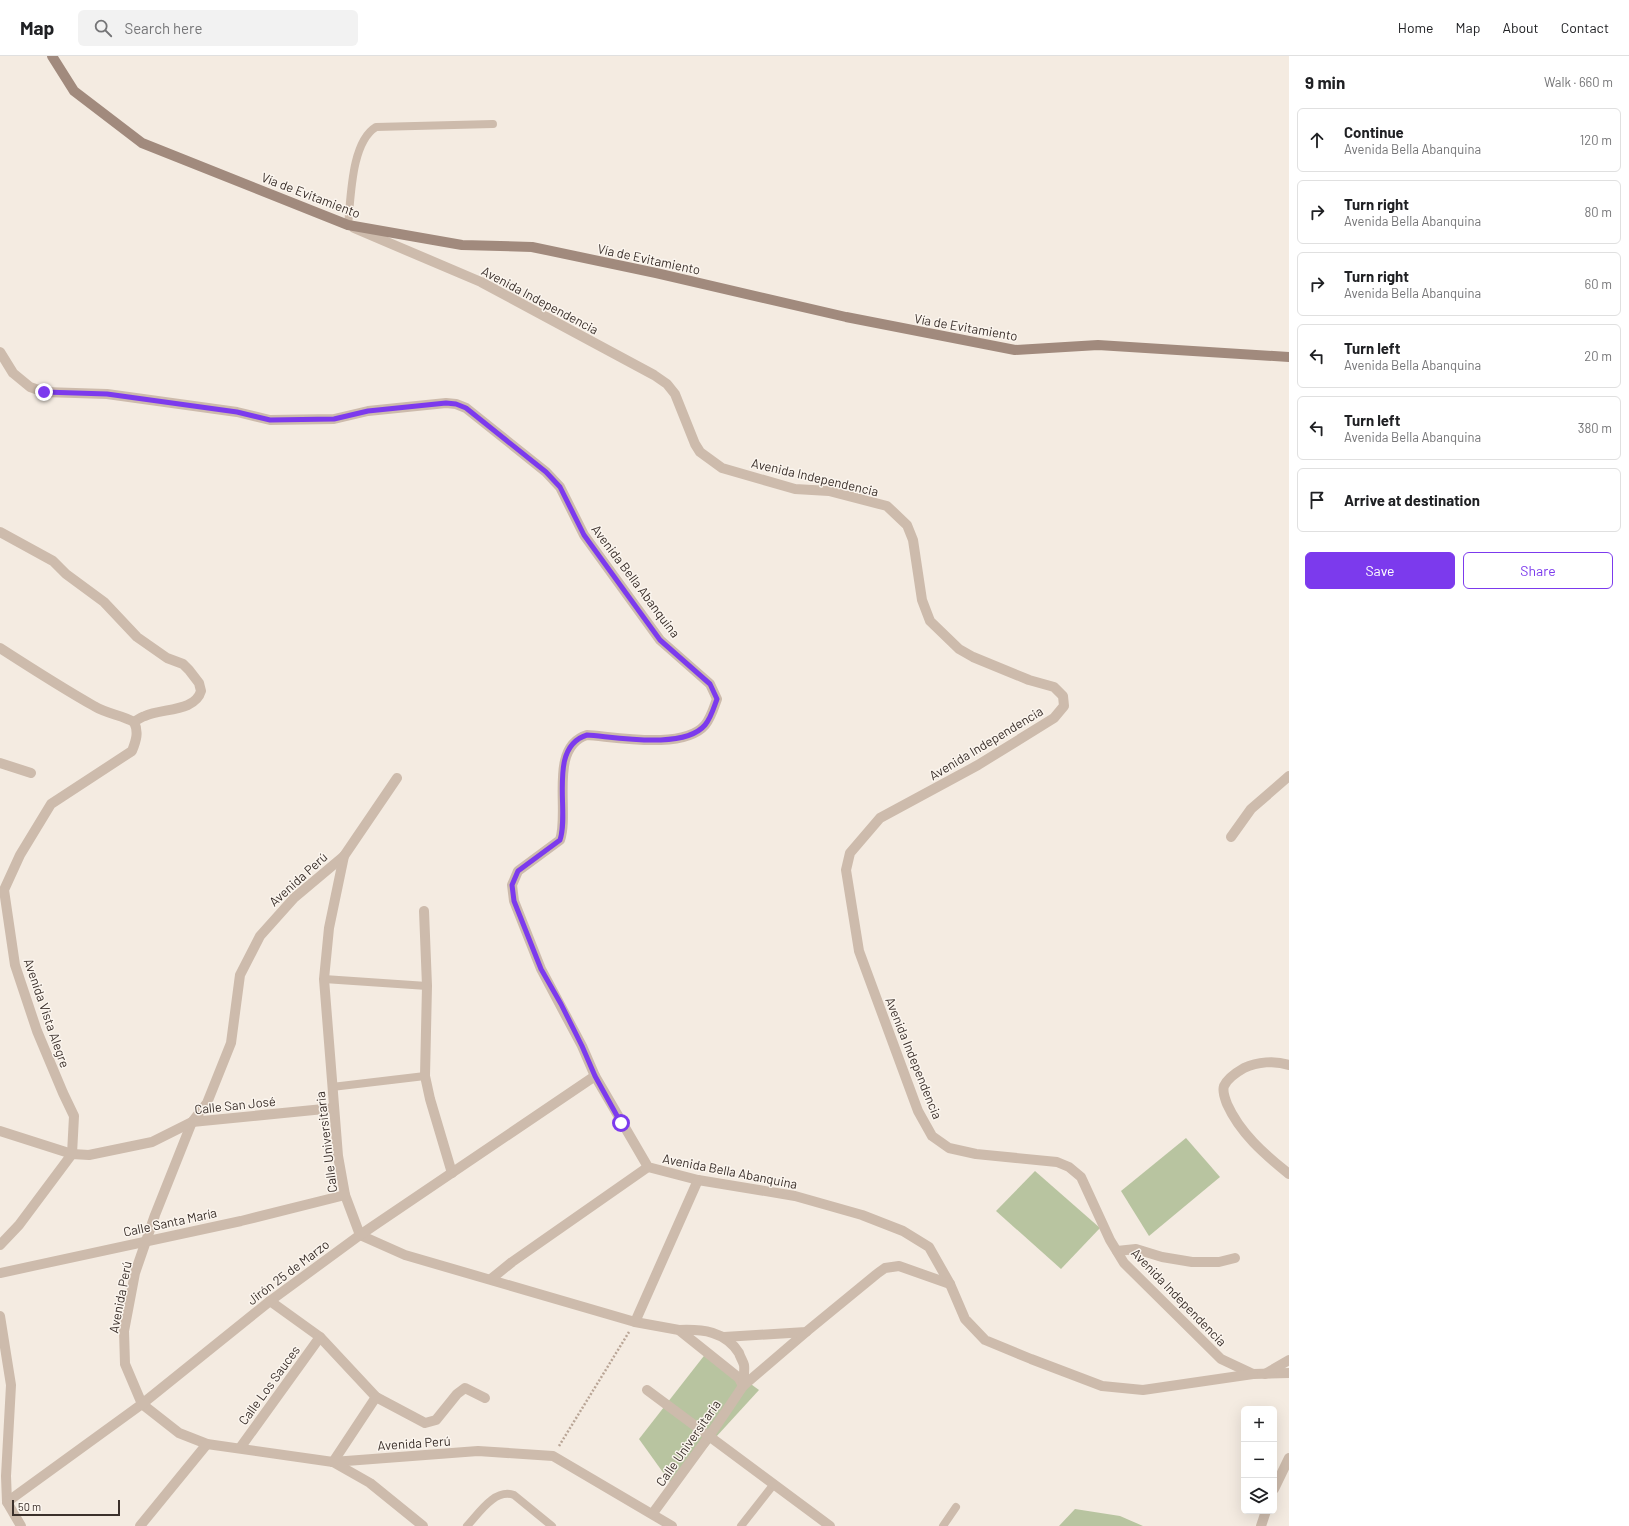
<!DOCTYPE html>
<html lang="en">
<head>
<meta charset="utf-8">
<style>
	:root { --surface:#fff; --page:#f2f2f2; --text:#202124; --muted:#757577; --line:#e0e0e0; --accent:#7c3aed }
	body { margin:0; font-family:Barlow,sans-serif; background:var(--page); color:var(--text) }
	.controls { position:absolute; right:12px; bottom:12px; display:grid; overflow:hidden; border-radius:6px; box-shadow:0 4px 16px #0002 }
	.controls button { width:36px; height:36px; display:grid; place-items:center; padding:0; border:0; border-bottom:1px solid var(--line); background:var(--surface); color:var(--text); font:20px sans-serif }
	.scale { position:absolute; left:12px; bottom:10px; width:108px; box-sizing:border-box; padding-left:4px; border:2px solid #3b302b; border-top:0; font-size:11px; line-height:14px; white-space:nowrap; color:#3b302b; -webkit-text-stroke:3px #fbf5ee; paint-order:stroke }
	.stop { position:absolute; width:12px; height:12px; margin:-9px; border:3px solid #7c3aed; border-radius:50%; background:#fff }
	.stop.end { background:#7c3aed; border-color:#fff; box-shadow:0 1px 4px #0008 }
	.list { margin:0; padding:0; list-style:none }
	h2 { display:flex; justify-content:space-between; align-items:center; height:52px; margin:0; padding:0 16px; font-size:17px }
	h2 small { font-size:13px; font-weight:400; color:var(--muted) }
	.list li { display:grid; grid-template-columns:26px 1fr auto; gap:12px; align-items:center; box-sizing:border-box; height:64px; margin:0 8px 8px; padding:0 8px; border:1px solid var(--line); border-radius:6px }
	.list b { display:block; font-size:15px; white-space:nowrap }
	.list p { margin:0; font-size:13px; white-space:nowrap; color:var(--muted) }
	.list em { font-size:13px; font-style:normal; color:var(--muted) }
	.actions { display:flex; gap:8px; padding:12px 16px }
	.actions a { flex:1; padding:9px 0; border:1px solid var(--accent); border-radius:6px; text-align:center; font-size:14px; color:var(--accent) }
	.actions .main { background:var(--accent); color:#fff }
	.icon { flex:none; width:22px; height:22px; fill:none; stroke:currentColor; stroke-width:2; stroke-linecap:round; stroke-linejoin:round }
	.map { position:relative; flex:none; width:1289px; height:1470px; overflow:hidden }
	header { display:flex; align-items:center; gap:24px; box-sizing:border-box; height:56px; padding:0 20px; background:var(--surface); border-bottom:1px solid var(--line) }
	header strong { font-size:19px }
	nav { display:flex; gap:22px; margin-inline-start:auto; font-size:14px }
	.search { width:280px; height:36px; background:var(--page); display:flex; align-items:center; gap:10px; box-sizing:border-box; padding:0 14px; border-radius:6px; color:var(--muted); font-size:15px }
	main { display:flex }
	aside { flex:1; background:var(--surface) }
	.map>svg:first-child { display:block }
</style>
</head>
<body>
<header>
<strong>Map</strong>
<div class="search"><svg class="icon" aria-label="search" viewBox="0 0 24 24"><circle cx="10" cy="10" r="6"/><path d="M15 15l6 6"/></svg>Search here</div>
<nav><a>Home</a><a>Map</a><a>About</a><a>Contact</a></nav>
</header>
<main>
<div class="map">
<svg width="1289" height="1470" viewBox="0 0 1289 1470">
	<rect width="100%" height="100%" fill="#f4ebe1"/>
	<g fill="#b8c4a0">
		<path d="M 1186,1082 L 1220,1121 L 1149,1180 L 1121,1135 Z"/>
		<path d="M 1035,1115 L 1100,1172 L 1061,1213 L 996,1155 Z"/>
		<path d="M 707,1296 L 759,1334 L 672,1429 L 639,1383 Z"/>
		<path d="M 1075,1453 L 1120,1460 L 1143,1470 L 1059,1470 Z"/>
	</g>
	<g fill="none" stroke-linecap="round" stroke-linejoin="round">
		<path stroke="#b9a596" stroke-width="2.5" stroke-dasharray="2 2" stroke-linecap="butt" d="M 559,1390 L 629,1276"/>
		<g stroke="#cdbbac" stroke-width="8">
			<path d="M 348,169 C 351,142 351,86 376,71 L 493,68"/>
			<path d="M 324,923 L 427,930"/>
			<path d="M 332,1031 L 425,1020"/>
			<path d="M 467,1470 C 479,1457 495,1432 514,1439 L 552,1470"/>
			<path d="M 741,1470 L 774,1428"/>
			<path d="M 943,1470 L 956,1451"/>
		</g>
		<g stroke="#cdbbac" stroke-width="10">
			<path d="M 354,172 L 481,226 L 654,319 L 667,328 L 675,338 L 695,388 L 700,396 L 722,412 L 795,433 L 829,435 L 887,450 L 907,469 L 913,484 L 922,544 L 930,565 L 959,593 L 973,601 L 1029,624 L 1054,631 L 1063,640 L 1064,650 L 1054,662 L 978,709 L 880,762 L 850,797 L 846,814 L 859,895 L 918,1055 L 932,1080 L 949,1092 L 976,1098 L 1057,1106 L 1069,1111 L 1081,1121 L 1110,1184 L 1124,1207 L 1221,1303 L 1253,1318 L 1289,1317"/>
			<path d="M 0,296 L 13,317 L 30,331 L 44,336 L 107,338 L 237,356 L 270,364 L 334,363 L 368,355 L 446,347 L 456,348 L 466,352 L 546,416 L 560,431 L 584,479 L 660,584 L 710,628 L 717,643 C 714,651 711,662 705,669 C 684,694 616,681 587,679 C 548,691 570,755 560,784 L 518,815 L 512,829 L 514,845 L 541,913 L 582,990 L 595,1020 L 648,1111 L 698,1124 L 795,1140 L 862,1159 L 903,1175 L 929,1191 L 950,1228 L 965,1263 L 985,1284 L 1031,1303 L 1102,1330 L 1143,1334 L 1253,1318"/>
			<path d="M 0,476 L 53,505 L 66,518 L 104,546 L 137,581 L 167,602 L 183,608 L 189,614 L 199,627 L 201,635 C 195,656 162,652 145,660 C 141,661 137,664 134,666"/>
			<path d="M 0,592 C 31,612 62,632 94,650 C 107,658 122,659 134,666"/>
			<path d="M 0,707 L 31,717"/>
			<path d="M 397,722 L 344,800 L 294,842 L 260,880 L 240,919 L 231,987 L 207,1047 L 192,1066 L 155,1159 L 135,1217 L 124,1275 L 125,1308 L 142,1348 L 179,1377 L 207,1388 L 333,1406 L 478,1395 L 553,1400 L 672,1470"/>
			<path d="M 1231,781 L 1251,753 L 1289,720"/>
			<path d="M 344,800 L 329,872 L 324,923 L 338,1100 L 345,1139 L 360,1179 L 405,1199 L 635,1266 L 679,1274 L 739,1322 L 743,1330 L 710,1379 L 653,1457"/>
			<path d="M 424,855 L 427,930 L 425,1020 L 430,1043 L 452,1117"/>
			<path d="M 1289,1009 C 1275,1004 1257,1006 1244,1012 C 1237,1016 1227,1023 1224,1030 C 1222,1036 1225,1042 1227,1048 C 1240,1077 1264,1098 1289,1118"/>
			<path d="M 0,1075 L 72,1098 L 89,1099 L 152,1086 L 192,1066 L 334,1052"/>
			<path d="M 0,1189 L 19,1169 L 72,1098 L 74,1060 L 63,1037 L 37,975 L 15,909 L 4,834 L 20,799 L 51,748 L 132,695 C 136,685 139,676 134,666"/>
			<path d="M 1117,1195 L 1136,1193 L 1162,1201 L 1192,1206 L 1219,1206 L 1235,1202"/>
			<path d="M 0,1217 L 241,1165 L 345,1139"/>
			<path d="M 491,1223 L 512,1206 L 648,1111"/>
			<path d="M 270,1245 L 320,1281 L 376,1341 L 425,1367 L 436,1364 L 457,1338 L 465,1332 L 485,1342"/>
			<path d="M 0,1260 L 11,1329 L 6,1420 L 7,1446 L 21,1470"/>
			<path d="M 635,1266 L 698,1124"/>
			<path d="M 679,1274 C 702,1273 725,1275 739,1297 C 740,1301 743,1305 744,1309 C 745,1315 743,1324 743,1330 L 806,1276"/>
			<path d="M 724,1281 L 806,1276 L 878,1217 L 885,1212 L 899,1210 L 950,1228"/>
			<path d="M 1265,1318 L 1289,1304"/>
			<path d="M 647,1334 L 830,1470"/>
			<path d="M 240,1392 L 320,1281"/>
			<path d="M 333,1406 L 370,1427 L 423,1470"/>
			<path d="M 333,1406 L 376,1341"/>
			<path d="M 1274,1433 L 1289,1402"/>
			<path d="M 7,1446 L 142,1348 L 270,1245 L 360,1179 L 595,1020"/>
			<path d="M 140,1470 L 207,1388"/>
			<path d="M 1261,1470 L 1266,1455"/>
		</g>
		<path stroke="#a18a7d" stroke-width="10" d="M 52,0 L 74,35 L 142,87 L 348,169 L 462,189 L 532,191 L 656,217 L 846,261 L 1015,294 L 1098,289 L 1289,301"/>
	</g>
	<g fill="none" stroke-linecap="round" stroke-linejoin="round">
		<path stroke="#7c3aed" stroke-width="5" d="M 44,336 L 107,338 L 237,356 L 270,364 L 334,363 L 368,355 L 446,347 L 456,348 L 466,352 L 546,416 L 560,431 L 584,479 L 660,584 L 710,628 L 717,643 C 714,651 711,662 705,669 C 684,694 616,681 587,679 C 547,691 570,755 560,784 L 518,815 L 512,829 L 514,845 L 541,913 L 561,948 L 582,990 L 595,1020 L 621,1067"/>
	</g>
	<g text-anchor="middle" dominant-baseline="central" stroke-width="3" stroke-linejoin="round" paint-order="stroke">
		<g font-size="13" fill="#3b302b" stroke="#fbf5ee">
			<text transform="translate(311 139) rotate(21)">Vía de Evitamiento</text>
			<text transform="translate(649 203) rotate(12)">Vía de Evitamiento</text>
			<text transform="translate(540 244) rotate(28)">Avenida Independencia</text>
			<text transform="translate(966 271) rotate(10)">Vía de Evitamiento</text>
			<text transform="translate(815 421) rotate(13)">Avenida Independencia</text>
			<text transform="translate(636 525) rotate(53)">Avenida Bella Abanquina</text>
			<text transform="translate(986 687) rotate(-31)">Avenida Independencia</text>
			<text transform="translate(298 823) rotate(-42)">Avenida Perú</text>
			<text transform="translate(47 957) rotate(71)">Avenida Vista Alegre</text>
			<text transform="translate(914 1002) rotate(68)">Avenida Independencia</text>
			<text transform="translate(235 1049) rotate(-6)">Calle San José</text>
			<text transform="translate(326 1086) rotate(-97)">Calle Universitaria</text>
			<text transform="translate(730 1115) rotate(11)">Avenida Bella Abanquina</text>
			<text transform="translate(170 1166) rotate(-12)">Calle Santa María</text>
			<text transform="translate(288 1216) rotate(-37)">Jirón 25 de Marzo</text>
			<text transform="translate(120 1241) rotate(-79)">Avenida Perú</text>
			<text transform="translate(1179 1241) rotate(46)">Avenida Independencia</text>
			<text transform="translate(269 1329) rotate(-54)">Calle Los Sauces</text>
			<text transform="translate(414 1387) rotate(-4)">Avenida Perú</text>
			<text transform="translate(688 1387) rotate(-55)">Calle Universitaria</text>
		</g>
	</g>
</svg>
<div class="controls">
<button>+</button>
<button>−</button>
<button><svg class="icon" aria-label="layers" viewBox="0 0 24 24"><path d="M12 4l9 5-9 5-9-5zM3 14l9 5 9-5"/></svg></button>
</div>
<div class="scale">50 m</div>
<div class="stop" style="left:621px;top:1067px"></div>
<div class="stop end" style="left:44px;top:336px"></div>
</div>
<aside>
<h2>9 min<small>Walk · 660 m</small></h2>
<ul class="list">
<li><svg class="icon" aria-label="ahead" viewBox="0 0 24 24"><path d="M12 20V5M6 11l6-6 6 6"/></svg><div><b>Continue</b><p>Avenida Bella Abanquina</p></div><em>120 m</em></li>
<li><svg class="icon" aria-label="right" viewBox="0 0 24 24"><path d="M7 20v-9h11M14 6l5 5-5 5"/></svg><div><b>Turn right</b><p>Avenida Bella Abanquina</p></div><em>80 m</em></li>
<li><svg class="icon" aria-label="right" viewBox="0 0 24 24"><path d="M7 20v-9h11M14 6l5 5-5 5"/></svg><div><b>Turn right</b><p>Avenida Bella Abanquina</p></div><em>60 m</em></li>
<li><svg class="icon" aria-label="left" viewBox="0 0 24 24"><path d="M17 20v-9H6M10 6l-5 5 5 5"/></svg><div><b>Turn left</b><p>Avenida Bella Abanquina</p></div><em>20 m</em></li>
<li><svg class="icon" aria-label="left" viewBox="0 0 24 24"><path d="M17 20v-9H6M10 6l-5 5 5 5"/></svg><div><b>Turn left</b><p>Avenida Bella Abanquina</p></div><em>380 m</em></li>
<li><svg class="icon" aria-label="arrive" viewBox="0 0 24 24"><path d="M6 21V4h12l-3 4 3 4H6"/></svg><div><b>Arrive at destination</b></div></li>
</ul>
<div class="actions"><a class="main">Save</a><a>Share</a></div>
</aside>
</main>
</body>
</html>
